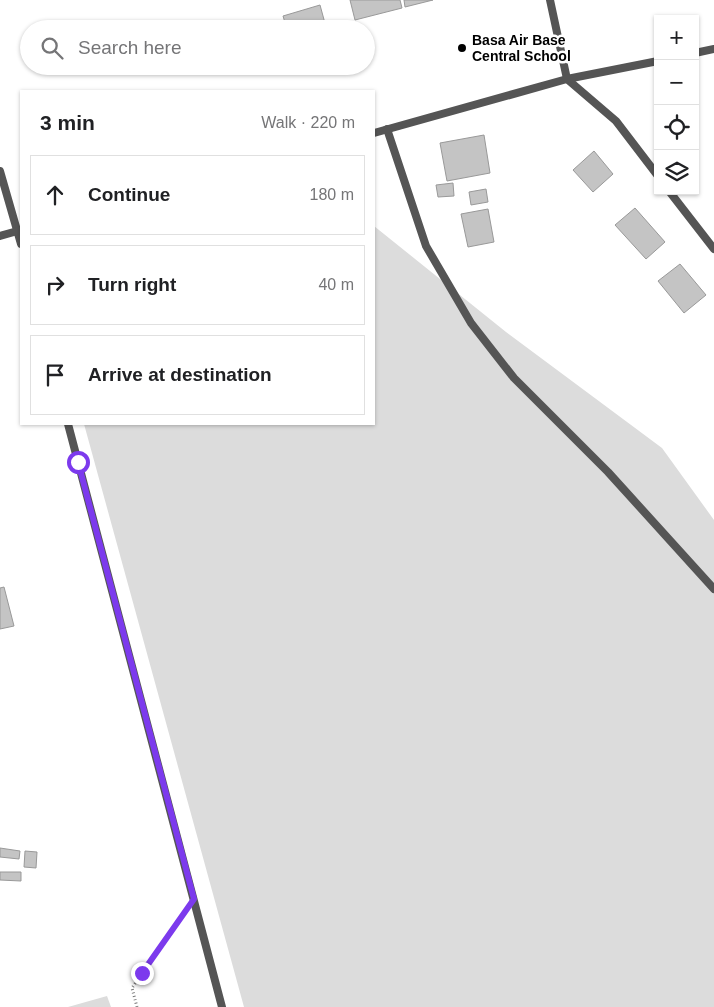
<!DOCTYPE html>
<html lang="en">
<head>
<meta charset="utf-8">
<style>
	:root { --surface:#fff; --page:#f2f2f2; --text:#202124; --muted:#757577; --line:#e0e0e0 }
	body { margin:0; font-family:Helvetica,sans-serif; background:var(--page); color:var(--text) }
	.controls { position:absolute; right:15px; top:15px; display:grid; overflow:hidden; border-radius:0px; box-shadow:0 1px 4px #0004 }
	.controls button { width:45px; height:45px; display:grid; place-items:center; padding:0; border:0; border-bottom:1px solid var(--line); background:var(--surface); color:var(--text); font:25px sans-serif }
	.stop { position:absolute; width:15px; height:15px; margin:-11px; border:4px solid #7c3aed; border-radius:50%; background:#fff }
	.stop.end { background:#7c3aed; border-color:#fff; box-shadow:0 1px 5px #0008 }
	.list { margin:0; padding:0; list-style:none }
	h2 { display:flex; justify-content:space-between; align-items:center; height:65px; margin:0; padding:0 20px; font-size:21px }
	h2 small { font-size:16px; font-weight:400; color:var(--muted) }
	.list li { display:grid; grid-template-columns:32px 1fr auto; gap:15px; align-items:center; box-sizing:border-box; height:80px; margin:0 10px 10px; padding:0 10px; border:1px solid var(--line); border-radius:0px }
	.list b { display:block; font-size:19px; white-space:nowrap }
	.list em { font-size:16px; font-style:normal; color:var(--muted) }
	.icon { flex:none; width:28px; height:28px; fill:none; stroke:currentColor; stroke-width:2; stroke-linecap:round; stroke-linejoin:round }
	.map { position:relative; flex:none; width:714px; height:1007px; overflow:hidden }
	.search { position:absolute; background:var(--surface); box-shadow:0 1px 4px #0004; left:20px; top:20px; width:355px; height:55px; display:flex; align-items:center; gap:12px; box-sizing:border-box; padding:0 18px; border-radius:28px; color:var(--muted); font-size:19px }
	.panel { position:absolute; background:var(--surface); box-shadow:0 1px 4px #0004; left:20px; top:90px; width:355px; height:335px; border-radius:0px }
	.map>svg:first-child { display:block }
</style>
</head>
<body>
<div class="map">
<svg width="714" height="1007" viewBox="0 0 714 1007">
	<rect width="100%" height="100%" fill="#fff"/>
	<g fill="#dcdcdc">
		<path d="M 374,226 L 506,332 L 662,448 L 714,520 L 714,1007 L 244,1007 L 84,424 L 374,424 Z"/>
		<path d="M 107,996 L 111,1007 L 68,1007 Z"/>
	</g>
	<g fill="#c4c4c4" stroke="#999">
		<path d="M 350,0 L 400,0 L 402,8 L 355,20 Z"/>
		<path d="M 404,0 L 433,0 L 405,7 Z"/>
		<path d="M 320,5 L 326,27 L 319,29 L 287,29 L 283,16 Z"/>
		<path d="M 484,135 L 490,173 L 447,181 L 440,143 Z"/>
		<path d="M 594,151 L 613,174 L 593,192 L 573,170 Z"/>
		<path d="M 453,183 L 454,196 L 438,197 L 436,185 Z"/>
		<path d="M 486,189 L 488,202 L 471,205 L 469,192 Z"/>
		<path d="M 635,208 L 665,242 L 646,259 L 615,225 Z"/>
		<path d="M 488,209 L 494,242 L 468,247 L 461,214 Z"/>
		<path d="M 680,264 L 706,295 L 684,313 L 658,281 Z"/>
		<path d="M 4,587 L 14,626 L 0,629 L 0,588 Z"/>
		<path d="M 0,848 L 20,851 L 19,859 L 0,857 Z"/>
		<path d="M 25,851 L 37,852 L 36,868 L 24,867 Z"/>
		<path d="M 0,872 L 21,872 L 21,881 L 0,880 Z"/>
	</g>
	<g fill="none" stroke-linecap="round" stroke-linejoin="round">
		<path stroke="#777" stroke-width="3" stroke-dasharray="1 2.5" stroke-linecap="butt" d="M 137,1007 L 132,988 L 184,912"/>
		<g stroke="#555" stroke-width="8">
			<path d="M 550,0 L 567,79 L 616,121 L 658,176"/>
			<path d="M 695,53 L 714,49"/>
			<path d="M 387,129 L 426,246 L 471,323 L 514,378 L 608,472 L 714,589"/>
			<path d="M 374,133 L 567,79 L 658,61"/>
			<path d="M 0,171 L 21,244"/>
			<path d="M 669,191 L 714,249"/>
			<path d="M 0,236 L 21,230"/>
			<path d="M 68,424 L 222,1007"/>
		</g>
	</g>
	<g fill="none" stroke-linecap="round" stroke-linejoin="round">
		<path stroke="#7c3aed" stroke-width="6" d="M 78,462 L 194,899 L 142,973"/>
	</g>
	<circle fill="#000" stroke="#fff" stroke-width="2" cx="462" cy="48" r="5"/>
	<g text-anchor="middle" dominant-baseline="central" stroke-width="5" stroke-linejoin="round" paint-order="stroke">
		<g font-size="14" font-weight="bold" fill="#000" stroke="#fff" text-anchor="start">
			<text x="472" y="40">Basa Air Base<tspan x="472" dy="16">Central School</tspan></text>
		</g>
	</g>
</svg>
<div class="controls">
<button>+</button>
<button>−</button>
<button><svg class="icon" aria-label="locate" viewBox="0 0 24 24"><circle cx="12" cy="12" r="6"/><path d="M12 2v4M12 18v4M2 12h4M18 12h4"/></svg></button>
<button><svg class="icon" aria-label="layers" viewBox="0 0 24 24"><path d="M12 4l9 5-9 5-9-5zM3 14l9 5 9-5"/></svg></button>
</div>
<div class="stop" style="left:78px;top:462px"></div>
<div class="stop end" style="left:142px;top:973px"></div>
<div class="search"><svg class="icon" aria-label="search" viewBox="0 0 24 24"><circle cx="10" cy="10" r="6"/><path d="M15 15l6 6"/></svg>Search here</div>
<section class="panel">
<h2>3 min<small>Walk · 220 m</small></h2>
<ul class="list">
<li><svg class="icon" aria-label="ahead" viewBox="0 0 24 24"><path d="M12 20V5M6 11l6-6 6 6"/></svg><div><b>Continue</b></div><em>180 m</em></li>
<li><svg class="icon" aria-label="right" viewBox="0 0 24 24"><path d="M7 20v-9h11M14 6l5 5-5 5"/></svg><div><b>Turn right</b></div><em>40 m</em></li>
<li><svg class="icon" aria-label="arrive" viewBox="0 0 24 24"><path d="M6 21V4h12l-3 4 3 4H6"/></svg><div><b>Arrive at destination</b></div></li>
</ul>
</section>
</div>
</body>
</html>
